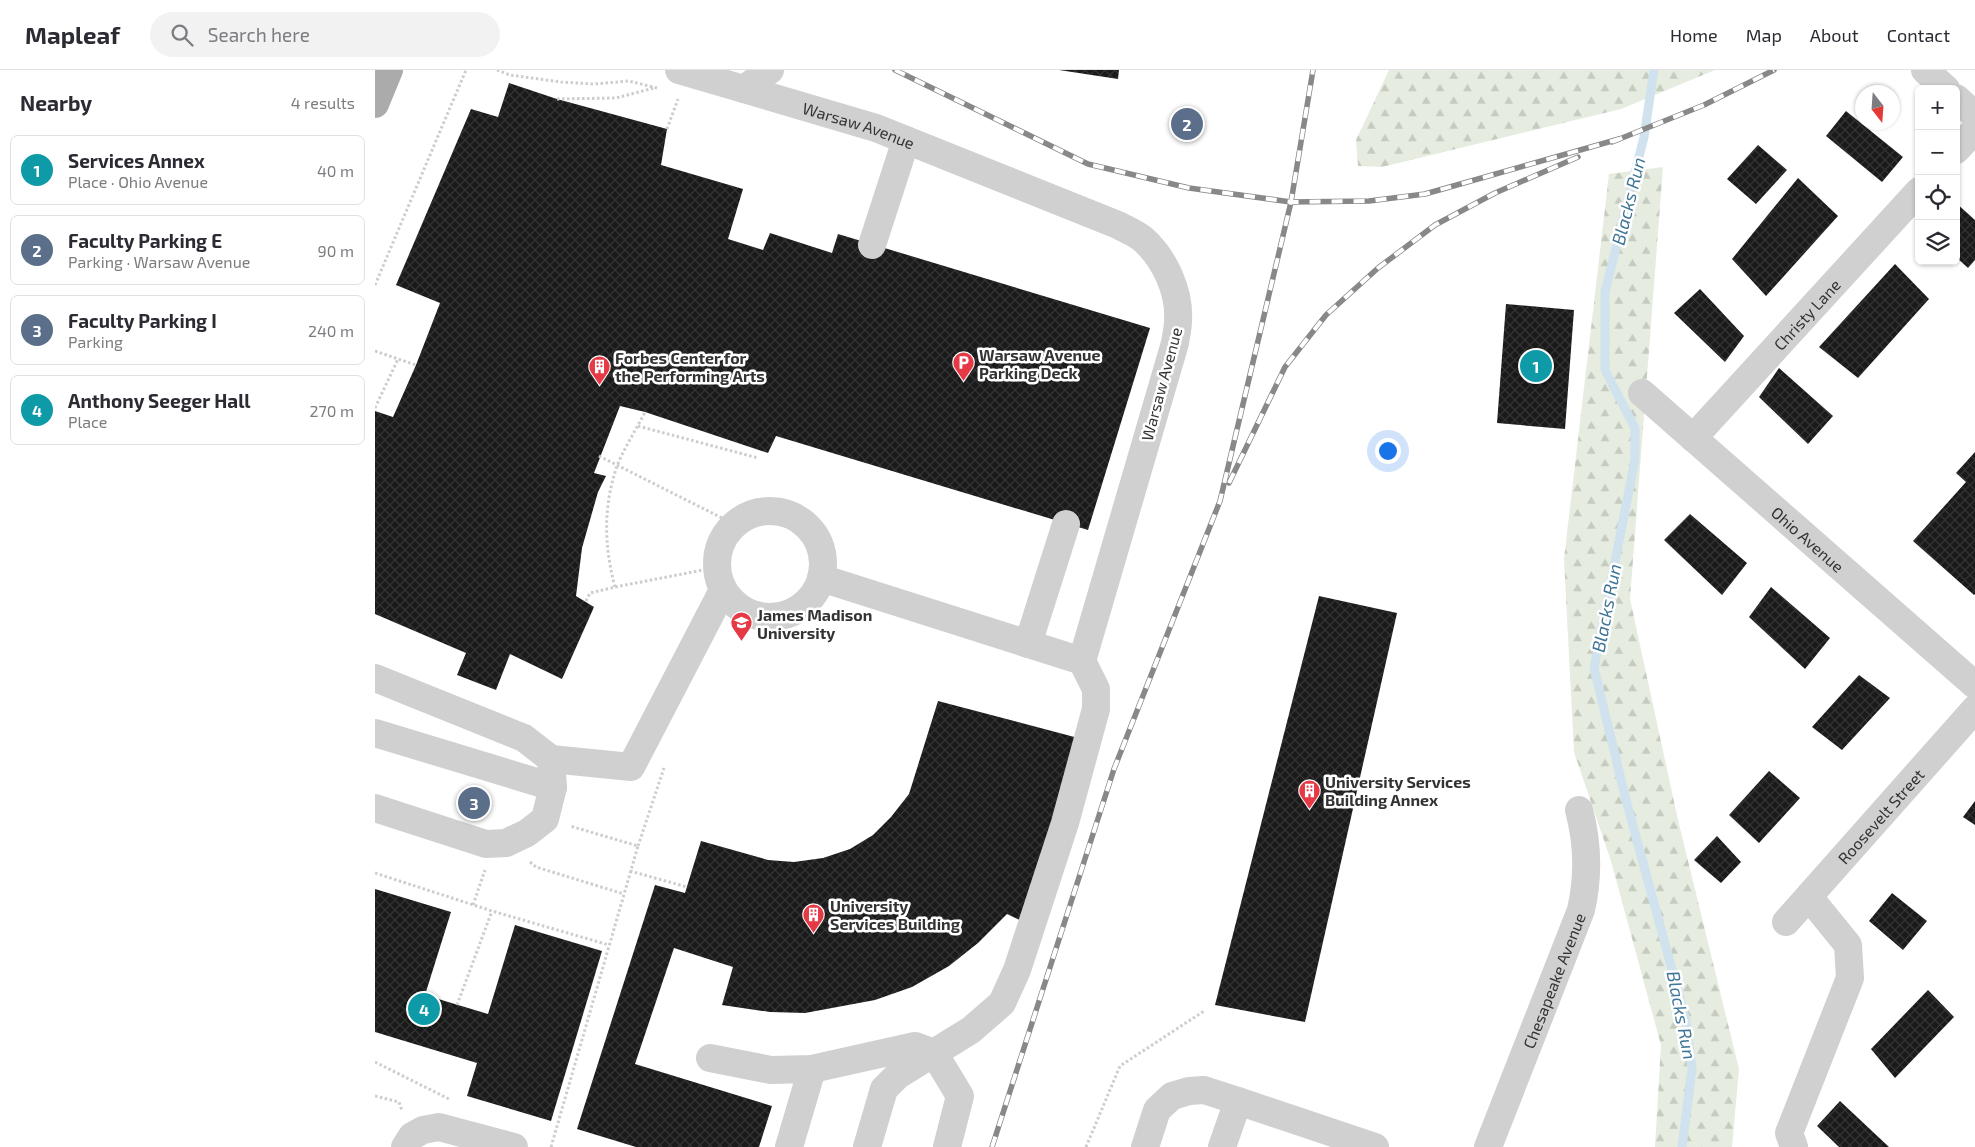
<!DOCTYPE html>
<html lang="en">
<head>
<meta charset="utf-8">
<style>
	:root { --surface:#fff; --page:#f2f2f3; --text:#2b2b33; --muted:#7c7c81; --line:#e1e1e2; --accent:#e63946 }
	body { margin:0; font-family:"Exo 2",sans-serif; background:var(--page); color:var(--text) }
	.controls { position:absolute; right:15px; top:15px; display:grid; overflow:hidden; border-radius:8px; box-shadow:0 1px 4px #0004 }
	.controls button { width:45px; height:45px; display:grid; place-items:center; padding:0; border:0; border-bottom:1px solid var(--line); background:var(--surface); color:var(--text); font:25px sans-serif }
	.compass { position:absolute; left:1480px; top:15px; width:45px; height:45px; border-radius:50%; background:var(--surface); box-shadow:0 1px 4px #0004; rotate:163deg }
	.you { position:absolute; left:1012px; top:380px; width:18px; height:18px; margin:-12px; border:4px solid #fff; border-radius:50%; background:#1a73e8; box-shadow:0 0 0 8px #1a73e833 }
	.badge { display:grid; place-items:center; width:32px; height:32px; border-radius:50%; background:var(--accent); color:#fff; font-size:16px; font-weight:700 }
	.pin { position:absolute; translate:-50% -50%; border:2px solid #fff; box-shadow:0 1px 5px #0006 }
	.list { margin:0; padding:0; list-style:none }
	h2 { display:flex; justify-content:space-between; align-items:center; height:65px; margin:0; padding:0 20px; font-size:21px }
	h2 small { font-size:16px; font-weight:400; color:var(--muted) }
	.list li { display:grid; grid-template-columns:32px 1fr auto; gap:15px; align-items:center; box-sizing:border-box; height:70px; margin:0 10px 10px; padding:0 10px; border:1px solid var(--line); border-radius:8px }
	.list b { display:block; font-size:19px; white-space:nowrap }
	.list p { margin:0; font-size:16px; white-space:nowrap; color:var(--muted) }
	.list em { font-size:16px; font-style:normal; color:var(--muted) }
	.icon { flex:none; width:28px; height:28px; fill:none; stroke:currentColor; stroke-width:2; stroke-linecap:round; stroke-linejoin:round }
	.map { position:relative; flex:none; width:1600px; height:1077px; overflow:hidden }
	header { display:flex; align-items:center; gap:30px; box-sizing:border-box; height:70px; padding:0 25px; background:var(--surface); border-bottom:1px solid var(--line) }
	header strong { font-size:24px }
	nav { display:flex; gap:28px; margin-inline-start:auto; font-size:18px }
	.search { width:350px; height:45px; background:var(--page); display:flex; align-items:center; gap:12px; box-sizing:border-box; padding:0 18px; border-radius:28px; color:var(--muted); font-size:19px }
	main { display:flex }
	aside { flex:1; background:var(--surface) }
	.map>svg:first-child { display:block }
</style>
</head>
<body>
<header>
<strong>Mapleaf</strong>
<div class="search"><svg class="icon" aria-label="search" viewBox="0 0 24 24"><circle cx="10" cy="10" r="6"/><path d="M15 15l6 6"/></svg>Search here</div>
<nav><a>Home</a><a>Map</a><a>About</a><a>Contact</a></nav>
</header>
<main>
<aside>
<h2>Nearby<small>4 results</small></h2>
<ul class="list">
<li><span class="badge" style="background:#0f9aa8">1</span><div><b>Services Annex</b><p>Place · Ohio Avenue</p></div><em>40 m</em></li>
<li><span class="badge" style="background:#5c6f8a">2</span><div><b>Faculty Parking E</b><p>Parking · Warsaw Avenue</p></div><em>90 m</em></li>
<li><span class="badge" style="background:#5c6f8a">3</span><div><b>Faculty Parking I</b><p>Parking</p></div><em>240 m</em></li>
<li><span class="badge" style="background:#0f9aa8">4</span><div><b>Anthony Seeger Hall</b><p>Place</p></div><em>270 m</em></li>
</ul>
</aside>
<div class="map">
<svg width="1600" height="1077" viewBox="0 0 1600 1077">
	<defs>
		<pattern id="forest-firs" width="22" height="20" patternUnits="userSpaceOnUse" patternTransform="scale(1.25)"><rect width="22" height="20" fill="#e6ecdf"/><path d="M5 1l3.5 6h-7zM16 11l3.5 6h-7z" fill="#c6cbc0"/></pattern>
		<pattern id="building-cross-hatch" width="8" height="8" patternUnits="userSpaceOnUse" patternTransform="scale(1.25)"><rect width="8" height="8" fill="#1a1a1a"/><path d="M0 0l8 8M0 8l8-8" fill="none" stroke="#333"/></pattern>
	</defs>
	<rect width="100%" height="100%" fill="#fff"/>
	<g fill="url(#forest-firs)">
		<path d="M 1014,0 L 1340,0 L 1246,39 L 1007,97 L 983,96 L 981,70 Z"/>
		<path d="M 1288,97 L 1255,529 L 1303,750 L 1364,999 L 1357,1077 L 1280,1077 L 1286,975 L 1236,791 L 1199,682 L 1189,489 L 1234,104 Z"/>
	</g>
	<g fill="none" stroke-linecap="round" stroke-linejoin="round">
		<path stroke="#cfe2ee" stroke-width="9" d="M 1279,0 L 1269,67 L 1230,222 L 1230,300 L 1260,358 L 1260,390 L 1219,598 L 1251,730 L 1311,951 L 1317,999 L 1307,1077"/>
	</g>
	<g fill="url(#building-cross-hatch)">
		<path d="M 684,0 L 744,0 L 743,9 Z"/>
		<path d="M 134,13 L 182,29 L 292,59 L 286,95 L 368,119 L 353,169 L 388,180 L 395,163 L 457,183 L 463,164 L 775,258 L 713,460 L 401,366 L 393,383 L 270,342 L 245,336 L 219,403 L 231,406 L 223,422 L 207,478 L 201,526 L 219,537 L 187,609 L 135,584 L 121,620 L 82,605 L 91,583 L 0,544 L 0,341 L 18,347 L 41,295 L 65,233 L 21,215 L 96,39 L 123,47 Z"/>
		<path d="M 1471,41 L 1528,87 L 1507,112 L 1451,66 Z"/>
		<path d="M 1383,75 L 1412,100 L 1381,134 L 1352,109 Z"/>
		<path d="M 1423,108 L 1463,146 L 1391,226 L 1357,189 Z"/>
		<path d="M 1581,133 L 1600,150 L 1600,190 L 1593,198 L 1581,187 Z"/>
		<path d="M 1520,194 L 1554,229 L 1483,308 L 1444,277 Z"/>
		<path d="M 1325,219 L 1369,266 L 1350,292 L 1299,243 Z"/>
		<path d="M 1131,234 L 1199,240 L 1190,359 L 1122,353 Z"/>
		<path d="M 1404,298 L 1458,346 L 1433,374 L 1384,327 Z"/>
		<path d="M 1600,382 L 1600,524 L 1599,525 L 1538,471 L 1591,412 L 1581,403 Z"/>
		<path d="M 1315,444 L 1372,493 L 1347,525 L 1289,470 Z"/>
		<path d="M 1396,517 L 1455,568 L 1430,599 L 1374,547 Z"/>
		<path d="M 944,526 L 1022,543 L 930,952 L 840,935 Z"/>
		<path d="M 1484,605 L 1515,628 L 1467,680 L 1437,657 Z"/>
		<path d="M 563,631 L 707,669 L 651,853 L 632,844 L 603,873 L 574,896 L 537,917 L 500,930 L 430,943 L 395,942 L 347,935 L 358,897 L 299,878 L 260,994 L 397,1036 L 384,1077 L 261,1077 L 202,1059 L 280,815 L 310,823 L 326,771 L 393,790 L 419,792 L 448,788 L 475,779 L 498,765 L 516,747 L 534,724 Z"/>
		<path d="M 1394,701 L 1425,728 L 1384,773 L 1354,745 Z"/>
		<path d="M 1600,731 L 1600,755 L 1588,747 Z"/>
		<path d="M 1342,766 L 1366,792 L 1346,813 L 1319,790 Z"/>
		<path d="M 0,819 L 76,842 L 50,925 L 113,944 L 140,855 L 227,881 L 176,1051 L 92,1026 L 102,993 L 0,962 Z"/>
		<path d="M 1517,823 L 1552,851 L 1528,880 L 1494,851 Z"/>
		<path d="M 1553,920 L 1579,947 L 1520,1008 L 1496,979 Z"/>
		<path d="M 1465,1031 L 1514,1077 L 1464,1077 L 1442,1056 Z"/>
	</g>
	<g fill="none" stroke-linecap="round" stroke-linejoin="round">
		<g stroke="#cdcdcd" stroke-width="3" stroke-dasharray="2.5 2.5" stroke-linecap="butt">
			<path d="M 122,0 L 135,5 L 186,12 L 219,14 L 254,11 L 282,18"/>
			<path d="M 182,29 L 241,28 L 279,18"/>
			<path d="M 292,59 L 303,29"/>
			<path d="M 0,215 L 91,0"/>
			<path d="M 0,281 L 41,295"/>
			<path d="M 0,338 L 23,289"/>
			<path d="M 263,356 L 383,388"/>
			<path d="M 224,386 L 359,454"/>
			<path d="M 240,517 C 229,476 228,437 242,396 C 249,378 261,360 270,342"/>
			<path d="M 211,531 L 215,523 L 240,517 L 328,500"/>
			<path d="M 263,776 L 289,698"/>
			<path d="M 155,792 L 161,797 L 249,824"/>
			<path d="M 255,801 L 312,817"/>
			<path d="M 0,803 L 117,841 L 234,875"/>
			<path d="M 98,835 L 110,800"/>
			<path d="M 82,935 L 117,841"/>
			<path d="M 0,992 L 74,1029"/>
			<path d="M 0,1026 L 24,1032 L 27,1041"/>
			<path d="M 176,1077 L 263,776 L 195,756"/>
			<path d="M 711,1077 L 745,996 L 829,941"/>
		</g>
		<g stroke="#d0d0d0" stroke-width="28">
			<path id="s1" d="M 304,0 L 501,58 L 743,155 C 752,160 763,164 770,171 C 790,190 805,222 803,251 C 803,258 801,266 800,273 L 707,591 L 446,508"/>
			<path d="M 1550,0 L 1571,19"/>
			<path d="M 369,19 L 395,0"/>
			<path d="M 1581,28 L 1600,45"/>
			<path d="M 1581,80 L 1600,60"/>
			<path d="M 497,175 L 531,70"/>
			<path id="s2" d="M 1267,323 L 1600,615"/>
			<path id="s3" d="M 1318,368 L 1544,121"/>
			<circle cx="395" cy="494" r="53"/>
			<path d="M 653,574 L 691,454"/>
			<path d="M 0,608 L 149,668 L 176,689 L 178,717 L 170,749 L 152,763 L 131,773 L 111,774 L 0,738"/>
			<path d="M 0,663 L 178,717"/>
			<path d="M 176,689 L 256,697 L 348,520"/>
			<path id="s4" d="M 1411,852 L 1600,639"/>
			<path d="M 335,988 L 396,1000 L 437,999 L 540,976 L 559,983 L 585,1026 L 572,1077"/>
			<path d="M 30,1077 L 37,1066 L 48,1060 L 64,1057 L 139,1077"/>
			<path d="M 414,1077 L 437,999"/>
			<path d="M 492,1077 L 509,1019 L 523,1005 L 596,960 L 627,933 L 642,900 L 690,753 L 721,639 L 721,619 L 707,591"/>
			<path d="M 770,1077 L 782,1040 L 797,1026 L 814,1021 L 829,1020 L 863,1031"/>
			<path d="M 847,1077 L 863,1031 L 1000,1077"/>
			<path id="s5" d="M 1113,1077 L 1206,840 C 1214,805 1213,774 1204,740"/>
			<path d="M 1419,1077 L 1414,1063 L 1475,908 L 1473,875 L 1434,827"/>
		</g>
		<path stroke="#ababab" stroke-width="28" d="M 0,34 L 14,0"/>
		<defs>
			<g id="rail">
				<path d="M 520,0 L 713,94 L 814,118 L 916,132 L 994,131 L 1050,124 L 1244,69"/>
				<path d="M 1237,72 L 1329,35 L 1399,0"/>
				<path d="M 854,413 L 910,297 L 951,245 L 1003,198 L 1060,155 L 1120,123 L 1203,87"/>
				<path d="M 617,1077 L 739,699 L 845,431 L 916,132 L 938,0"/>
			</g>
		</defs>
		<use href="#rail" stroke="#888" stroke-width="5.5"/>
		<use href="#rail" stroke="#fff" stroke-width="4" stroke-dasharray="11" stroke-linecap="butt"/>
	</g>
	<defs>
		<symbol id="parking-pin" viewBox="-11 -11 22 30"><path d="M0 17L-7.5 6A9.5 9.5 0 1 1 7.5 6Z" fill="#e63946" stroke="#fff"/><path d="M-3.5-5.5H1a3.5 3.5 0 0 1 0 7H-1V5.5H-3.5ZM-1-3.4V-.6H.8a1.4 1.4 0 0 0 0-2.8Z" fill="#fff"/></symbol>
		<symbol id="building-pin" viewBox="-11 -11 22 30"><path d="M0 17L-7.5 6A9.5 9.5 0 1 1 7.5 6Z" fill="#e63946" stroke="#fff"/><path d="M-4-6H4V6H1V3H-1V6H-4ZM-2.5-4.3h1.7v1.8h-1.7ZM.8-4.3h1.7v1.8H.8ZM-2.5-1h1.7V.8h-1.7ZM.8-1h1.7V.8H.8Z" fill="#fff"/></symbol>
		<symbol id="university-pin" viewBox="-11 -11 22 30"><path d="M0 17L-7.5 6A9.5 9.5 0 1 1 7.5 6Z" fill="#e63946" stroke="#fff"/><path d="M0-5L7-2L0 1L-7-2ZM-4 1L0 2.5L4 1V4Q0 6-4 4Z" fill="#fff"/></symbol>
	</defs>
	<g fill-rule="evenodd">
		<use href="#parking-pin" x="576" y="280" width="25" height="34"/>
		<use href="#building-pin" x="212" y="284" width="25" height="34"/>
		<use href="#university-pin" x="354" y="540" width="25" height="34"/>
		<use href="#building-pin" x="922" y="708" width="25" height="34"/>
		<use href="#building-pin" x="426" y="832" width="25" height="34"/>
	</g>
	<g text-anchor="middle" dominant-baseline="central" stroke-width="5" stroke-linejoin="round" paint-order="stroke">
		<g font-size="16" fill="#333" stroke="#fff">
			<text stroke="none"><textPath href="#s1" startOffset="188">Warsaw Avenue</textPath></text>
			<text stroke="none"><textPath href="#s3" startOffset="168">Christy Lane</textPath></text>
			<text transform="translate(786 314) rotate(-75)">Warsaw Avenue</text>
			<text stroke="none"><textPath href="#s2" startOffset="221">Ohio Avenue</textPath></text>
			<text stroke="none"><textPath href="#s4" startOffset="142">Roosevelt Street</textPath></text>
			<text stroke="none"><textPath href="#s5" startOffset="179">Chesapeake Avenue</textPath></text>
		</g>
		<g font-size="16" font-weight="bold" fill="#333" stroke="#fff" text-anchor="start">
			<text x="604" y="284">Warsaw Avenue<tspan x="604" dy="18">Parking Deck</tspan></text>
			<text x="240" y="287">Forbes Center for<tspan x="240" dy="18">the Performing Arts</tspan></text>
			<text x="382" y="544">James Madison<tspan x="382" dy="18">University</tspan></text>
			<text x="950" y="711">University Services<tspan x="950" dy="18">Building Annex</tspan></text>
			<text x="455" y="835">University<tspan x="455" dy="18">Services Building</tspan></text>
		</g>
		<g font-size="18" font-style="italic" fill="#3f7597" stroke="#fff">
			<text transform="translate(1253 131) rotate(-76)">Blacks Run</text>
			<text transform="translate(1231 538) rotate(-79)">Blacks Run</text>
			<text transform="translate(1307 945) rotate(79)">Blacks Run</text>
		</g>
	</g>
</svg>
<div class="controls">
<button>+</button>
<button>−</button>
<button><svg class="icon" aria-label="locate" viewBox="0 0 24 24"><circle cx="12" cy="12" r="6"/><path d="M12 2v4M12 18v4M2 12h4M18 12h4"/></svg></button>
<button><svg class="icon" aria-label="layers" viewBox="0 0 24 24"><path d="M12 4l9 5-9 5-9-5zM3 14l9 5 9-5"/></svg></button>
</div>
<svg class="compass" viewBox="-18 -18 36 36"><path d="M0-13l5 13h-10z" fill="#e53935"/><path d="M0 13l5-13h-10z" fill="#7c7c81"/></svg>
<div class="you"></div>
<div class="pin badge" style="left:1161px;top:296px;background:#0f9aa8">1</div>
<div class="pin badge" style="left:812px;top:54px;background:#5c6f8a">2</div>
<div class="pin badge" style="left:99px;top:733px;background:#5c6f8a">3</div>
<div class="pin badge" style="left:49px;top:939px;background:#0f9aa8">4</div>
</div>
</main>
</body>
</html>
